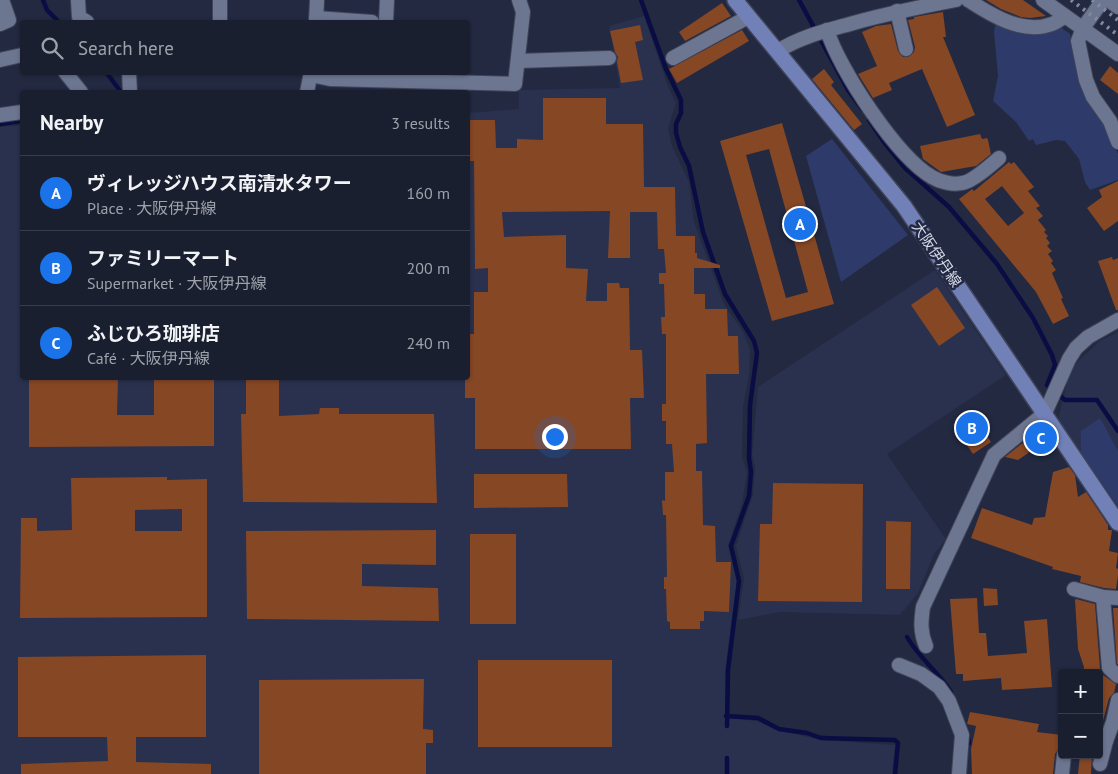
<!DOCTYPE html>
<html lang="en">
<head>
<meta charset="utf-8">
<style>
	:root { --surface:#1a1f30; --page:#272c3c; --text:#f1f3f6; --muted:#9fa2ab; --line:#383d4c; --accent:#1a73e8 }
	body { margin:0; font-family:"PT Sans","Noto Sans JP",sans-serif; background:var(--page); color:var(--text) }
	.controls { position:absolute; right:15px; bottom:15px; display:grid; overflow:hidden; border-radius:5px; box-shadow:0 1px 4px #0004 }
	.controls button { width:45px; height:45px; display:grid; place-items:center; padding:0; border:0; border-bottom:1px solid var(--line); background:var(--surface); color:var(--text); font:25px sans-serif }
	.you { position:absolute; left:554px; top:436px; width:18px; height:18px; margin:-12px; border:4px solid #fff; border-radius:50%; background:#1a73e8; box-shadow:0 0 0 8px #1a73e833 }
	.badge { display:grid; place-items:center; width:32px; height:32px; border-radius:50%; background:var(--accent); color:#fff; font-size:16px; font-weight:700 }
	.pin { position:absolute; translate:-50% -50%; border:2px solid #fff; box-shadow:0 1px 5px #0006 }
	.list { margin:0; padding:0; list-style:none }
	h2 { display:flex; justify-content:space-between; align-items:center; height:65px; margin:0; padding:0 20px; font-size:21px }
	h2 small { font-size:16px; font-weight:400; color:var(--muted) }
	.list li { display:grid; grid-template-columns:32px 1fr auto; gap:15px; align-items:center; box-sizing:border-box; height:75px; padding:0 20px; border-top:1px solid var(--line) }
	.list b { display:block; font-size:19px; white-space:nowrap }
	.list p { margin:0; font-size:16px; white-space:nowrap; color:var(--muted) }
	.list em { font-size:16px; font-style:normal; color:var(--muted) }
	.icon { flex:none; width:28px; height:28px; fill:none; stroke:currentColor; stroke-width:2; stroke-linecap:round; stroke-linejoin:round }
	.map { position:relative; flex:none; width:1118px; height:774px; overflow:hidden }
	.search { position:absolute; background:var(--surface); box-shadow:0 1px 4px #0004; left:20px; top:20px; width:450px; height:55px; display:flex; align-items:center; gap:12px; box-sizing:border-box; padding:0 18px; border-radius:5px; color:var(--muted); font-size:19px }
	.panel { position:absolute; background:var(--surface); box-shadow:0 1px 4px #0004; left:20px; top:90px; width:450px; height:290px; border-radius:5px }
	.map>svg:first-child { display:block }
</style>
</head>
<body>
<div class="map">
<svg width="1118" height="774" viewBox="0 0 1118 774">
	<rect width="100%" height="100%" fill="#222940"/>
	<g fill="#29314e">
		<path d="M 644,16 L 669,89 L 676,103 L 668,128 L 672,146 L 689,182 L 694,222 L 724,304 L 743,332 L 750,349 L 749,375 L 743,406 L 742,457 L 747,472 L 742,504 L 728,545 L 737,580 L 725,671 L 725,718 L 757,721 L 777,730 L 821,740 L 895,745 L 892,774 L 0,774 L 0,127 L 22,125 L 22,378 L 468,378 L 468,113 L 519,109 L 519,90 L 620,88 L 609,26 Z"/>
		<path d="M 935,270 L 1006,375 L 887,454 L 946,539 L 934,554 L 918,593 L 900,615 L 780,612 L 738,620 L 744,578 L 736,546 L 753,495 L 755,467 L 752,455 L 758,387 Z"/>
		<path d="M 1118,332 L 1118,511 L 1058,420 L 1068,379 L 1077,362 L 1100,341 Z"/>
	</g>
	<g fill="#2e3b6a">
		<path d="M 996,21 L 1059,26 L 1070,34 L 1086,96 L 1092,108 L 1106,124 L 1118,154 L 1118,180 L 1090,190 L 1085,182 L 1079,159 L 1065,141 L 1056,140 L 1036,145 L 1033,139 L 1029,141 L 1016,122 L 993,101 L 998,76 L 994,32 Z"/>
		<path d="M 832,139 L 908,235 L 841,282 L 806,156 Z"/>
		<path d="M 1100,418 L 1118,451 L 1118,506 L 1081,453 L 1081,431 Z"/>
	</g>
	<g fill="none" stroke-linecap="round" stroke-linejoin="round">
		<g stroke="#090d43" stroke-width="4.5">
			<path d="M 43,0 L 47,10 L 59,22"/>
			<path d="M 641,0 L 666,69 L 681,100 L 681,113 L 676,124 L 676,133 L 680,147 L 689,166 L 703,232 L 725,294 L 754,341 L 757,353 L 750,405 L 749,458 L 751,472 L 749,496 L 731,546 L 739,581 L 728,670 L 727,726"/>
			<path d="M 799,0 L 848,90 L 862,109"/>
			<path d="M 106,72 L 121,92"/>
			<path d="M 869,120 L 884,142 L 905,168 L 949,207 L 997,264 L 1033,318 L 1052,355 L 1055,365 L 1047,385 L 1065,400 L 1097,400 L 1118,431"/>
			<path d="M 0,124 L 22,121"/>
			<path d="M 907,637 C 919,658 938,671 951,692"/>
			<path d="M 726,716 L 758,718 L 779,729 L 807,733 L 821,738 L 895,740 L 898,743 L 895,774"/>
			<path d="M 967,734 L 969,743"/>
			<path d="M 727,758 L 727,774"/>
		</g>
	</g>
	<g fill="#864725" fill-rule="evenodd">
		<path d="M 986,0 L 1023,0 L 1046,16 L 1030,18 L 1021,17 L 1001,9 Z"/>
		<path d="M 722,3 L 731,16 L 685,41 L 679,32 Z"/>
		<path d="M 943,12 L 946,37 L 943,37 L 975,115 L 947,127 L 922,69 L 889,83 L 892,90 L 873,98 L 858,74 L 877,66 L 862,32 L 876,26 L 891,24 L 898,51 L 903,57 L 908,57 L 914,52 L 915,47 L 908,20 L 914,19 L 914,17 Z"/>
		<path d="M 640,25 L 643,40 L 635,42 L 643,80 L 621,83 L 617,62 L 618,57 L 615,52 L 610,31 Z"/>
		<path d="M 742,30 L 749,41 L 677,83 L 669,69 Z"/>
		<path d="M 1110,66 L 1118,73 L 1118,94 L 1100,80 Z"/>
		<path d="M 824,69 L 834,82 L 831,85 L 862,124 L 854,130 L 812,79 Z"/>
		<path d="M 543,98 L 606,98 L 606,124 L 643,124 L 644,187 L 675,187 L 676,236 L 695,236 L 695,253 L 697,253 L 697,258 L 720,265 L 720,268 L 694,268 L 694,294 L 705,294 L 705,309 L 727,309 L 728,336 L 738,336 L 739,374 L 706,374 L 707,443 L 696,444 L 696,471 L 702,471 L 703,525 L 715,526 L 716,562 L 731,562 L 729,612 L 704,611 L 704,621 L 700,621 L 700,629 L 670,629 L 670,622 L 667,621 L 666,589 L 664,589 L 664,577 L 667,577 L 666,515 L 663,515 L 662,500 L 665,501 L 665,472 L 674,472 L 672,444 L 666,444 L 666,421 L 662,421 L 662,404 L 666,404 L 666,334 L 662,334 L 661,317 L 665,317 L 664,284 L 659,284 L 659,273 L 666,273 L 664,249 L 658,249 L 657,212 L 630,212 L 630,258 L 608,258 L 610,211 L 502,212 L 504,237 L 566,235 L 566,268 L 588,269 L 586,301 L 607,301 L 607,283 L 619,283 L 620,288 L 629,288 L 630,350 L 642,350 L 644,398 L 630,398 L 631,449 L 475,449 L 475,398 L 465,398 L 465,378 L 468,378 L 468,334 L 474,334 L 474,292 L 488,292 L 488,268 L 475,269 L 474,161 L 468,161 L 468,120 L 495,120 L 496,148 L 517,148 L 517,139 L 543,140 Z"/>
		<path d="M 782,123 L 834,304 L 772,321 L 720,141 ZM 769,149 L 808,292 L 786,298 L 746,155 Z"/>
		<path d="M 980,134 L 982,139 L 987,138 L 988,140 L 991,154 L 976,166 L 941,172 L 923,159 L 920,146 Z"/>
		<path d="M 1009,162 L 1011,164 L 1014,162 L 1034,187 L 1028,191 L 1040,206 L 1036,208 L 1043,216 L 1038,220 L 1046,230 L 1044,232 L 1048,236 L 1046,238 L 1050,243 L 1047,246 L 1052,251 L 1048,254 L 1053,261 L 1051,263 L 1056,270 L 1052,273 L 1063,298 L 1061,299 L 1069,316 L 1053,324 L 1036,292 L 959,199 L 971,190 L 972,189 L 974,191 ZM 1002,186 L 1024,213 L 1008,226 L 985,199 Z"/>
		<path d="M 1118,181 L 1118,221 L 1104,231 L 1087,208 L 1102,197 L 1099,190 Z"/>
		<path d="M 1112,257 L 1113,260 L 1118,258 L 1118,310 L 1116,310 L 1098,261 Z"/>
		<path d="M 937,287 L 965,328 L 939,346 L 911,305 Z"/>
		<path d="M 29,378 L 118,378 L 117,415 L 154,415 L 154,378 L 214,378 L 214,446 L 29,447 Z"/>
		<path d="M 246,378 L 279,378 L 279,416 L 319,414 L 320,408 L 339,408 L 339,414 L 434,414 L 437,503 L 243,502 L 241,414 L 246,414 Z"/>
		<path d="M 970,413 L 991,442 L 973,454 L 953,425 Z"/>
		<path d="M 1044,429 L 1050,438 L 1018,460 L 1005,457 L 1020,445 Z"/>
		<path d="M 1069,467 L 1075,475 L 1078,497 L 1086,492 L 1108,525 L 1108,530 L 1112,530 L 1109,551 L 1118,553 L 1116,568 L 1118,569 L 1118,576 L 1116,589 L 1104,588 L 1080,582 L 1081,576 L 1052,569 L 1053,567 L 971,538 L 982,508 L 1032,525 L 1034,518 L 1045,517 L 1053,472 Z"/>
		<path d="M 474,474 L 567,474 L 568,507 L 474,508 Z"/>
		<path d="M 167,477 L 167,480 L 207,479 L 207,617 L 20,618 L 21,518 L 37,518 L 37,531 L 72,530 L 71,478 ZM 182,509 L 182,531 L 135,531 L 135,510 Z"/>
		<path d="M 773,483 L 863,484 L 862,602 L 758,601 L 760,524 L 772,524 Z"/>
		<path d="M 886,521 L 911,522 L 910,589 L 886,589 Z"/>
		<path d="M 436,530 L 436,565 L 362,564 L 362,586 L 438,588 L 439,621 L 247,619 L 246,531 Z"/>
		<rect x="470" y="534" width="46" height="90"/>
		<path d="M 983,588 L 997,589 L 998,605 L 984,606 Z"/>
		<path d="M 977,598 L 979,633 L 986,633 L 988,656 L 1027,653 L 1024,621 L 1047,619 L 1052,687 L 1002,690 L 1001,678 L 963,681 L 963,674 L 956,674 L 950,599 Z"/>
		<path d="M 1076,599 L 1095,604 L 1100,669 L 1103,675 L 1116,684 L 1114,693 L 1109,698 L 1100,732 L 1099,673 L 1083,673 L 1084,667 L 1078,649 L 1075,600 Z"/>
		<path d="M 1113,608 L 1118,608 L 1118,664 L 1117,664 Z"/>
		<path d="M 206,655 L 206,737 L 136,737 L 136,762 L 211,764 L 211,774 L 21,774 L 21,764 L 108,761 L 107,737 L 18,737 L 18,657 Z"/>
		<rect x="478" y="660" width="134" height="87"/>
		<path d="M 424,679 L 423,729 L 433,730 L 433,743 L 426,743 L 426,774 L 259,774 L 259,680 Z"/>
		<path d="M 970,712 L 1039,724 L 1037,732 L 1062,735 L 1060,747 L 1055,754 L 1053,774 L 972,774 L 971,749 L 976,726 L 967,724 Z"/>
		<path d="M 1080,755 L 1092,755 L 1091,774 L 1078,774 Z"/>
	</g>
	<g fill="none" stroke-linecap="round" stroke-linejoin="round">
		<defs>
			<g id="minor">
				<path d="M 78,0 L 79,17 L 87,22"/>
				<path d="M 220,0 L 220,22"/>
				<path d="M 968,0 C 991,15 1023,35 1052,24 C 1057,22 1061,19 1065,16"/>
				<path d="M 1043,0 L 1118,54"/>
				<path d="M 1103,0 L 1083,28 L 1078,41 L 1086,80 L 1093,97 L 1110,121 L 1118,142"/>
				<path d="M 1108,0 L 1118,7"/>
				<path d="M 897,11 L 906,49"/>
				<path d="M 316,18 L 372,22"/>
				<path d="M 316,22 L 317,0"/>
				<path d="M 386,22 L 387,0"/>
				<path d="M 0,24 L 9,20 L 2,0"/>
				<path d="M 827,30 C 839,69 897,157 932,177 C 940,182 953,185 962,183 C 972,182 991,165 999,158"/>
				<path d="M 778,51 C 800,37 825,31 850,24 C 885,14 920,7 956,0"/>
				<path d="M 673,58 L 748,17"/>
				<path d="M 0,60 L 22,55"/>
				<path d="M 518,61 L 609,58"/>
				<path d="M 65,72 L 81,92"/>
				<path d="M 129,72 L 130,92"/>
				<path d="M 311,75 L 330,79 L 515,84 L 523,12 L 519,0"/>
				<path d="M 307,92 L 311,72"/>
				<path d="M 0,115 L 22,112"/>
				<path d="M 1074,589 L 1103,597 L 1118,598"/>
				<path d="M 1103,597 L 1109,668 L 1118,676"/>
				<path d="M 926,646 C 920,632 921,621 923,607 L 994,455 L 1045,413 L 1069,359 L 1076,348 L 1088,337 L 1118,320"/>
				<path d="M 899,665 L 921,674 L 939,687 L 949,701 L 962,735 L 959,774"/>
				<path d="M 1099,741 L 1106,741 L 1100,764"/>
				<path d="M 1106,741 L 1113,722 L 1118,700"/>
				<path d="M 1062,774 L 1064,755"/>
			</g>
			<path id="primary" d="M 735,0 L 904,206 L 1118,523"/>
		</defs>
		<use href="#minor" stroke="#404559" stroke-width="16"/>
		<use href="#primary" stroke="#404559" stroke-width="18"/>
		<use href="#minor" stroke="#6d7691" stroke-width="14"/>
		<use href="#primary" stroke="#7181b8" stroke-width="15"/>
		<g stroke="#848a9d" stroke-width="4" stroke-dasharray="2.5 5" stroke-linecap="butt">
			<path d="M 1071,0 L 1118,35"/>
			<path d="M 1092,0 L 1118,20"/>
		</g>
	</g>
	<g text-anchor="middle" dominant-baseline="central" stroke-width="5" stroke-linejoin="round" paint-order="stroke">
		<g font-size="15" fill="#d5daea" stroke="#222940">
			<text transform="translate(937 254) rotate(56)">大阪伊丹線</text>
		</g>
	</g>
</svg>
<div class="controls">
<button>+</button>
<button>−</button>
</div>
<div class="you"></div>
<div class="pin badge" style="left:800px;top:224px">A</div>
<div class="pin badge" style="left:972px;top:428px">B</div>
<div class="pin badge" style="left:1041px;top:438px">C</div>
<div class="search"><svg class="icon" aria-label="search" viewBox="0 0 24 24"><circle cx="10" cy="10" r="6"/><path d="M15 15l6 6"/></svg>Search here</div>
<section class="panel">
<h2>Nearby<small>3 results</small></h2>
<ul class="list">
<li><span class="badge">A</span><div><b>ヴィレッジハウス南清水タワー</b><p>Place · 大阪伊丹線</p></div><em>160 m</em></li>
<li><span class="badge">B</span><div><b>ファミリーマート</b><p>Supermarket · 大阪伊丹線</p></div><em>200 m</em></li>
<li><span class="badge">C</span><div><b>ふじひろ珈琲店</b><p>Café · 大阪伊丹線</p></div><em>240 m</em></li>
</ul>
</section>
</div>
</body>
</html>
